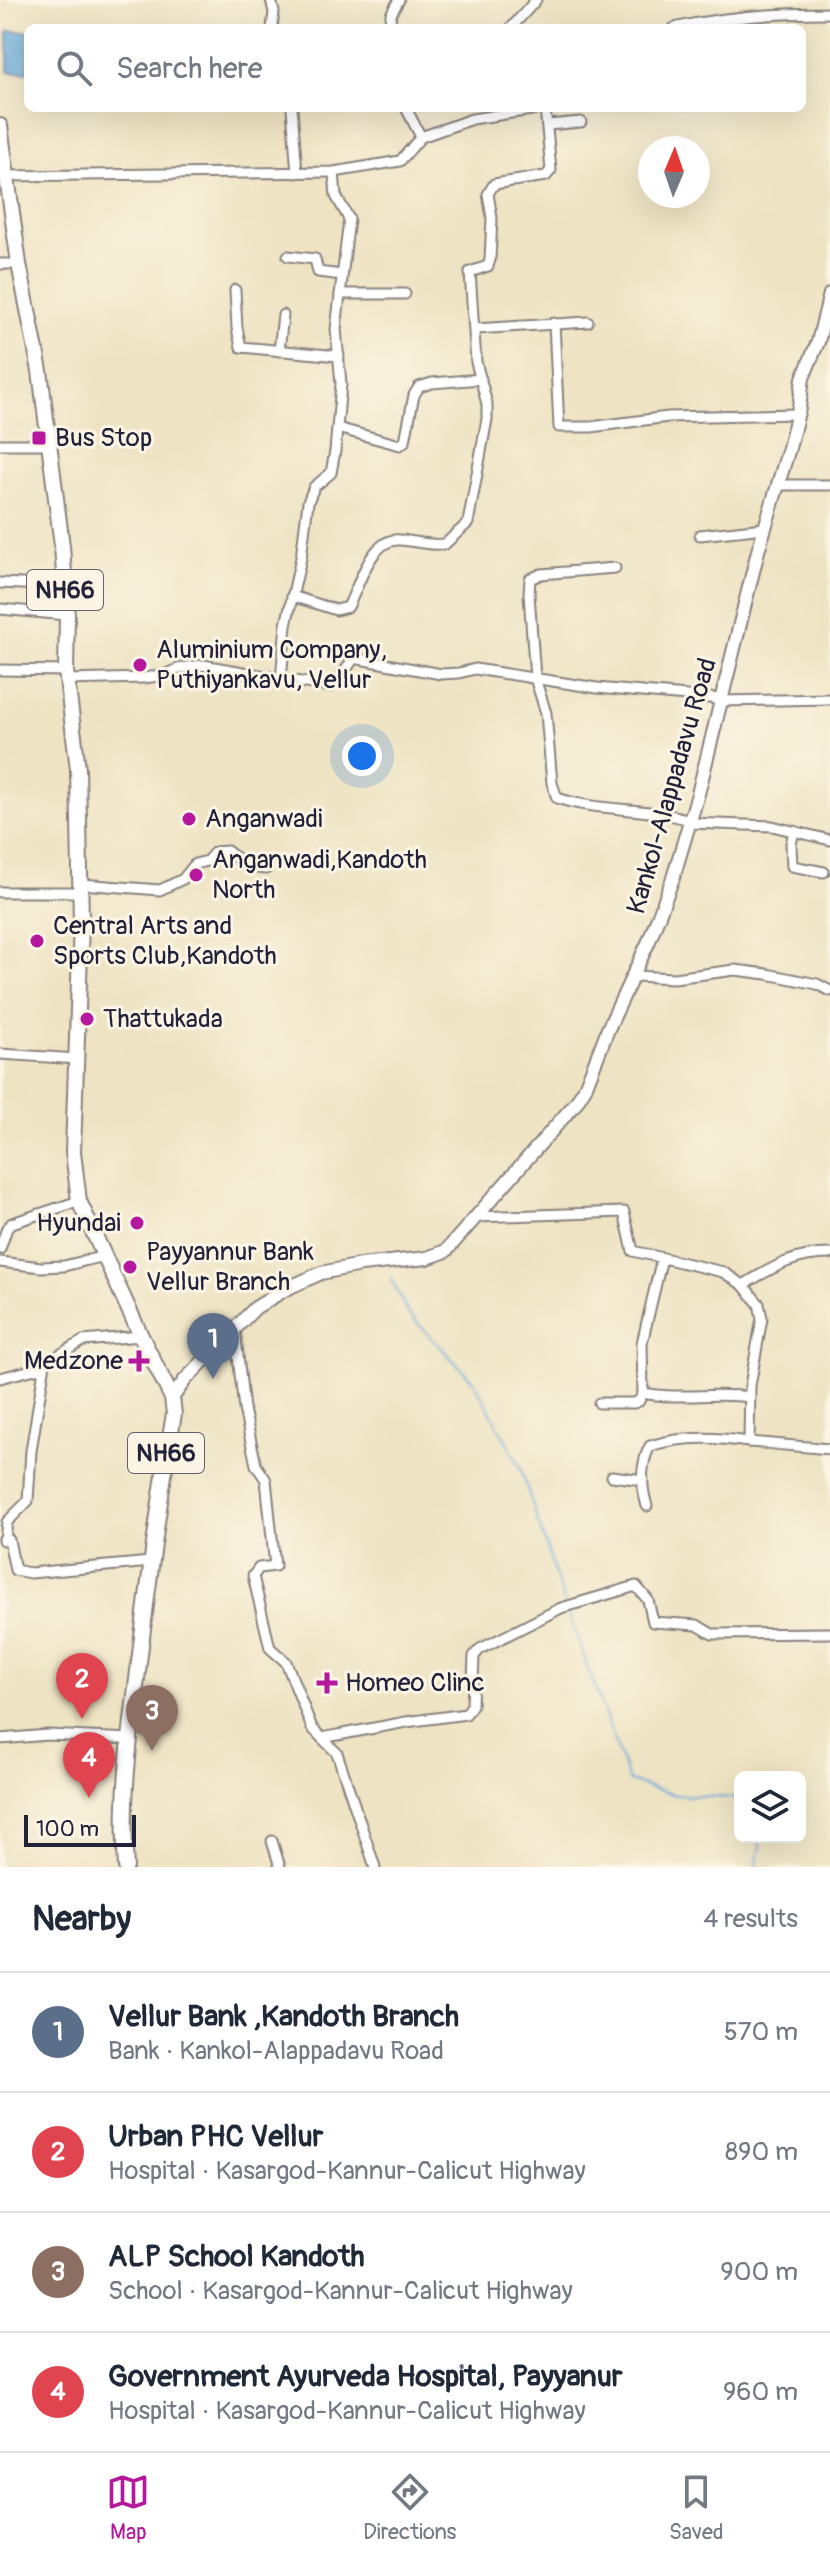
<!DOCTYPE html>
<html lang="en">
<head>
<meta charset="utf-8">
<style>
	:root { --surface:#fff; --page:#f2f2f3; --text:#1f2937; --muted:#747a83; --line:#e0e1e3; --accent:#b5179e }
	body { margin:0; font-family:Pangolin,sans-serif; background:var(--page); color:var(--text) }
	.controls { position:absolute; right:24px; bottom:24px; display:grid; overflow:hidden; border-radius:12px; box-shadow:0 8px 32px #0002 }
	.controls button { width:72px; height:72px; display:grid; place-items:center; padding:0; border:0; border-bottom:2px solid var(--line); background:var(--surface); color:var(--text); font:40px sans-serif }
	.compass { position:absolute; left:638px; top:136px; width:72px; height:72px; border-radius:50%; background:var(--surface); box-shadow:0 8px 32px #0002; rotate:2deg }
	.scale { position:absolute; left:24px; bottom:20px; width:112px; box-sizing:border-box; padding-left:8px; border:4px solid #22223b; border-top:0; font-size:22px; line-height:28px; white-space:nowrap; color:#22223b; -webkit-text-stroke:6px #fcf5e5; paint-order:stroke }
	.you { position:absolute; left:362px; top:756px; width:28px; height:28px; margin:-20px; border:6px solid #fff; border-radius:50%; background:#1a73e8; box-shadow:0 0 0 12px #1a73e833 }
	.badge { display:grid; place-items:center; width:52px; height:52px; border-radius:50%; background:var(--accent); color:#fff; font-size:26px; font-weight:700 }
	.pin { position:absolute; translate:-50% -66px; filter:drop-shadow(0 2px 4px #0008) }
	.pin::after { content:''; position:absolute; top:42px; width:28px; height:24px; background:inherit; clip-path:polygon(0 0,100% 0,50% 100%) }
	.list { margin:0; padding:0; list-style:none }
	h2 { display:flex; justify-content:space-between; align-items:center; height:104px; margin:0; padding:0 32px; font-size:34px }
	h2 small { font-size:26px; font-weight:400; color:var(--muted) }
	.list li { display:grid; grid-template-columns:52px 1fr auto; gap:24px; align-items:center; box-sizing:border-box; height:120px; padding:0 32px; border-top:2px solid var(--line) }
	.list b { display:block; font-size:30px; white-space:nowrap }
	.list p { margin:0; font-size:26px; white-space:nowrap; color:var(--muted) }
	.list em { font-size:26px; font-style:normal; color:var(--muted) }
	.icon { flex:none; width:44px; height:44px; fill:none; stroke:currentColor; stroke-width:2; stroke-linecap:round; stroke-linejoin:round }
	.map { position:relative; flex:none; width:830px; height:1867px; overflow:hidden }
	.search { position:absolute; background:var(--surface); box-shadow:0 8px 32px #0002; left:24px; right:24px; top:24px; height:88px; display:flex; align-items:center; gap:20px; box-sizing:border-box; padding:0 28px; border-radius:12px; color:var(--muted); font-size:30px }
	.sheet { height:584px; background:var(--surface) }
	nav { display:flex; justify-content:space-around; align-items:center; box-sizing:border-box; height:112px; border-top:2px solid var(--line); background:var(--surface); font-size:22px; color:var(--muted) }
	nav a { display:grid; justify-items:center; gap:4px }
	nav .on { color:var(--accent) }
	.map>svg:first-child { display:block }
</style>
</head>
<body>
<div class="map">
<svg width="830" height="1867" viewBox="0 0 830 1867">
	<rect width="100%" height="100%" fill="#fcf5e5"/>
	<filter id="ink" filterUnits="userSpaceOnUse"><feTurbulence type="fractalNoise" baseFrequency=".0125" numOctaves="2"/><feDisplacementMap in="SourceGraphic" scale="16" xChannelSelector="R" yChannelSelector="G"/><feConvolveMatrix kernelMatrix="1 2 1 2 8 2 1 2 1" color-interpolation-filters="sRGB"/></filter>
	<filter id="wash" filterUnits="userSpaceOnUse"><feTurbulence type="fractalNoise" baseFrequency=".006" numOctaves="4" result="noise"/><feDisplacementMap in="SourceGraphic" scale="32" xChannelSelector="R" yChannelSelector="G"/><feGaussianBlur stdDeviation="1.8" result="paint"/><feColorMatrix in="noise" values="0 0 0 0 0 0 0 0 0 0 0 0 0 0 0 0 0 1.4 0 .05"/><feComposite in="paint" operator="in"/></filter>
	<g filter="url(#wash)">
		<rect width="100%" height="100%" fill="#eee3c2"/>
		<rect fill="#66aadb" stroke="#44668b" stroke-width="2" x="8" y="31" width="20" height="41"/>
		<g fill="none" stroke-linecap="round" stroke-linejoin="round">
			<g stroke="#66aadb" stroke-width="2">
				<path d="M 391,1279 L 408,1313 L 475,1383 L 520,1467 L 565,1604"/>
				<path d="M 567,1610 L 629,1781 L 675,1795 L 736,1798 L 740,1805"/>
				<path d="M 756,1837 L 761,1846 L 756,1867"/>
			</g>
		</g>
	</g>
	<g filter="url(#ink)">
		<g fill="none" stroke-linecap="round" stroke-linejoin="round">
			<defs>
				<g id="minor">
					<path d="M 271,0 L 274,12 L 272,28"/>
					<path d="M 389,28 L 391,14 L 399,0"/>
					<path d="M 511,28 L 536,0"/>
					<path d="M 674,28 C 726,16 777,13 830,13"/>
					<path d="M 292,108 L 297,173"/>
					<path d="M 406,108 L 421,137"/>
					<path d="M 548,125 L 581,122"/>
					<path d="M 4,176 L 334,172 L 400,161 L 421,137 L 472,119 L 545,108"/>
					<path d="M 288,256 L 315,259 L 318,272 L 342,275"/>
					<path d="M 0,264 L 19,264"/>
					<path d="M 235,290 L 237,328 L 241,347 L 339,356"/>
					<path d="M 340,294 L 405,294"/>
					<path d="M 554,323 L 559,427 L 591,427 L 668,417 L 797,414"/>
					<path d="M 475,329 L 588,322"/>
					<path d="M 279,351 L 283,315"/>
					<path d="M 337,428 L 400,445 L 405,441 L 414,395 L 419,387 L 432,383 L 481,379"/>
					<path d="M 0,444 L 49,444"/>
					<path d="M 777,485 L 830,485"/>
					<path d="M 700,535 L 764,528"/>
					<path d="M 615,568 L 541,574 L 530,579 L 529,594 L 535,678 L 546,713 L 552,783 L 557,798 C 599,812 647,807 690,820"/>
					<path d="M 0,583 L 64,586"/>
					<path d="M 292,596 L 336,610 L 348,607 C 359,586 371,537 400,540 C 415,541 430,546 445,544 L 468,523 L 487,419 L 487,404 L 476,362 L 470,272 L 488,266 L 490,260 L 492,218 L 488,194 L 494,184 L 546,176 L 551,170 L 545,108"/>
					<path d="M 0,609 L 67,615"/>
					<path d="M 0,670 L 66,671"/>
					<path d="M 281,679 L 286,625 L 301,558 L 308,502 L 314,487 L 331,473 L 335,451 L 341,384 L 336,329 L 349,219 L 336,196 L 334,172"/>
					<path d="M 67,680 L 145,678 L 163,675 L 181,668 L 203,665 L 330,687 L 336,684 L 354,658 L 441,674 L 459,673 L 475,669 L 597,688 L 720,699"/>
					<path d="M 720,701 L 830,699"/>
					<path d="M 689,823 L 772,826 L 830,840"/>
					<path d="M 794,831 L 791,844 L 792,866 L 824,872"/>
					<path d="M 81,884 L 160,890 L 183,879 L 195,864 L 207,861 L 215,852 L 227,851 L 248,867 L 266,869"/>
					<path d="M 0,892 L 80,892"/>
					<path d="M 634,976 L 674,978 L 735,970 L 767,974 L 817,984 L 830,991"/>
					<path d="M 0,1054 L 78,1059"/>
					<path d="M 476,1217 L 624,1212 L 633,1251 L 723,1272 L 743,1285 L 759,1304 L 762,1318 L 750,1386 L 749,1442 L 830,1449"/>
					<path d="M 0,1249 L 7,1228 L 12,1223 L 79,1201"/>
					<path d="M 0,1262 L 41,1267 L 64,1266 L 104,1256"/>
					<path d="M 743,1285 C 773,1267 794,1254 830,1254"/>
					<path d="M 235,1329 L 244,1409 L 256,1465 L 266,1480 L 275,1566 L 259,1568 L 253,1576 L 270,1648 L 286,1662 L 312,1728 L 337,1753 L 375,1867"/>
					<path d="M 0,1378 L 35,1369 L 83,1341 L 141,1336"/>
					<path d="M 643,1393 C 679,1400 714,1392 750,1397"/>
					<path d="M 599,1403 L 634,1403 L 639,1401 L 643,1393 L 642,1343 L 662,1258"/>
					<path d="M 612,1476 L 643,1480"/>
					<path d="M 647,1506 C 641,1486 640,1465 650,1446 C 682,1435 717,1437 749,1442"/>
					<path d="M 3,1540 L 9,1540 L 15,1570 L 30,1573 L 151,1562"/>
					<path d="M 5,1540 L 7,1522 L 28,1501 L 31,1451 L 45,1363"/>
					<path d="M 322,1738 L 406,1722 L 466,1714 L 472,1705 L 474,1656 L 480,1649 L 561,1608 L 636,1586 L 648,1600 L 653,1622 L 697,1625 L 712,1634 L 830,1633"/>
					<path d="M 0,1739 L 48,1735 L 130,1739"/>
					<path d="M 272,1841 L 280,1867"/>
				</g>
				<path id="major" d="M 172,1398 L 185,1380 L 255,1308 L 286,1289 L 321,1273 L 361,1265 L 427,1258 L 446,1251 L 575,1104 L 585,1088 L 608,1029 L 649,941 L 673,878 L 698,794 L 758,551 L 789,448 L 799,408 L 803,378 L 818,342 L 830,294"/>
				<path id="highway" d="M 0,126 L 19,264 L 40,371 L 62,546 L 67,615 L 66,671 L 78,769 L 81,923 L 73,1152 L 79,1201 L 141,1336 L 172,1398 L 174,1414 C 159,1500 148,1585 138,1671 C 130,1736 121,1801 126,1867"/>
			</defs>
			<use href="#minor" stroke="#88827e" stroke-width="13"/>
			<use href="#major" stroke="#88827e" stroke-width="16"/>
			<use href="#highway" stroke="#88827e" stroke-width="18"/>
			<use href="#minor" stroke="#fff" stroke-width="9"/>
			<use href="#major" stroke="#fff" stroke-width="12"/>
			<use href="#highway" stroke="#fff" stroke-width="14"/>
		</g>
	</g>
	<g fill="#b5179e" stroke="#fcf5e5" stroke-width="3">
		<rect x="31" y="430" width="16" height="16" rx="4"/>
		<circle cx="140" cy="665" r="8"/>
		<circle cx="189" cy="819" r="8"/>
		<circle cx="196" cy="875" r="8"/>
		<circle cx="37" cy="941" r="8"/>
		<circle cx="87" cy="1019" r="8"/>
		<circle cx="137" cy="1223" r="8"/>
		<circle cx="130" cy="1267" r="8"/>
		<path d="M135 1349h8v8h8v8h-8v8h-8v-8h-8v-8h8z"/>
		<path d="M323 1671h8v8h8v8h-8v8h-8v-8h-8v-8h8z"/>
	</g>
	<g text-anchor="middle" dominant-baseline="central" stroke-width="6" stroke-linejoin="round" paint-order="stroke">
		<g fill="#fcf5e5" stroke="#63616e" stroke-width="2">
			<rect x="27" y="570" width="76" height="40" rx="6"/>
			<rect x="128" y="1433" width="76" height="40" rx="6"/>
		</g>
		<g font-size="24" font-weight="bold" fill="#22223b">
			<text x="65" y="590">NH66</text>
			<text x="166" y="1453">NH66</text>
		</g>
		<g font-size="26" fill="#22223b" stroke="#fcf5e5" text-anchor="start">
			<text x="55" y="438">Bus Stop</text>
			<text x="156" y="650">Aluminium Company,<tspan x="156" dy="30">Puthiyankavu, Vellur</tspan></text>
			<text x="205" y="819">Anganwadi</text>
			<text x="212" y="860">Anganwadi,Kandoth<tspan x="212" dy="30">North</tspan></text>
			<text x="53" y="926">Central Arts and<tspan x="53" dy="30">Sports Club,Kandoth</tspan></text>
			<text x="103" y="1019">Thattukada</text>
			<text x="121" y="1223" text-anchor="end">Hyundai</text>
			<text x="146" y="1252">Payyannur Bank<tspan x="146" dy="30">Vellur Branch</tspan></text>
			<text x="123" y="1361" text-anchor="end">Medzone</text>
			<text x="345" y="1683">Homeo Clinc</text>
		</g>
		<g font-size="26" fill="#22223b" stroke="#fcf5e5">
			<text transform="translate(672 786) rotate(-74)">Kankol-Alappadavu Road</text>
		</g>
	</g>
</svg>
<div class="controls">
<button><svg class="icon" aria-label="layers" viewBox="0 0 24 24"><path d="M12 4l9 5-9 5-9-5zM3 14l9 5 9-5"/></svg></button>
</div>
<svg class="compass" viewBox="-18 -18 36 36"><path d="M0-13l5 13h-10z" fill="#e53935"/><path d="M0 13l5-13h-10z" fill="#747a83"/></svg>
<div class="scale">100 m</div>
<div class="you"></div>
<div class="pin badge" style="left:213px;top:1379px;background:#5c6f8a">1</div>
<div class="pin badge" style="left:82px;top:1719px;background:#e0444e">2</div>
<div class="pin badge" style="left:152px;top:1751px;background:#8d6e63">3</div>
<div class="pin badge" style="left:89px;top:1798px;background:#e0444e">4</div>
<div class="search"><svg class="icon" aria-label="search" viewBox="0 0 24 24"><circle cx="10" cy="10" r="6"/><path d="M15 15l6 6"/></svg>Search here</div>
</div>
<section class="sheet">
<h2>Nearby<small>4 results</small></h2>
<ul class="list">
<li><span class="badge" style="background:#5c6f8a">1</span><div><b>Vellur Bank ,Kandoth Branch</b><p>Bank · Kankol-Alappadavu Road</p></div><em>570 m</em></li>
<li><span class="badge" style="background:#e0444e">2</span><div><b>Urban PHC Vellur</b><p>Hospital · Kasargod-Kannur-Calicut Highway</p></div><em>890 m</em></li>
<li><span class="badge" style="background:#8d6e63">3</span><div><b>ALP School Kandoth</b><p>School · Kasargod-Kannur-Calicut Highway</p></div><em>900 m</em></li>
<li><span class="badge" style="background:#e0444e">4</span><div><b>Government Ayurveda Hospital, Payyanur</b><p>Hospital · Kasargod-Kannur-Calicut Highway</p></div><em>960 m</em></li>
</ul>
</section>
<nav>
<a class="on"><svg class="icon" aria-label="map" viewBox="0 0 24 24"><path d="M3 6l6-2 6 2 6-2v14l-6 2-6-2-6 2zM9 4v14M15 6v14"/></svg>Map</a>
<a><svg class="icon" aria-label="directions" viewBox="0 0 24 24"><path d="M12 3l9 9-9 9-9-9zM9 14v-3h6M13 9l2 2-2 2"/></svg>Directions</a>
<a><svg class="icon" aria-label="saved" viewBox="0 0 24 24"><path d="M7 4h10v16l-5-4-5 4z"/></svg>Saved</a>
</nav>
</body>
</html>
